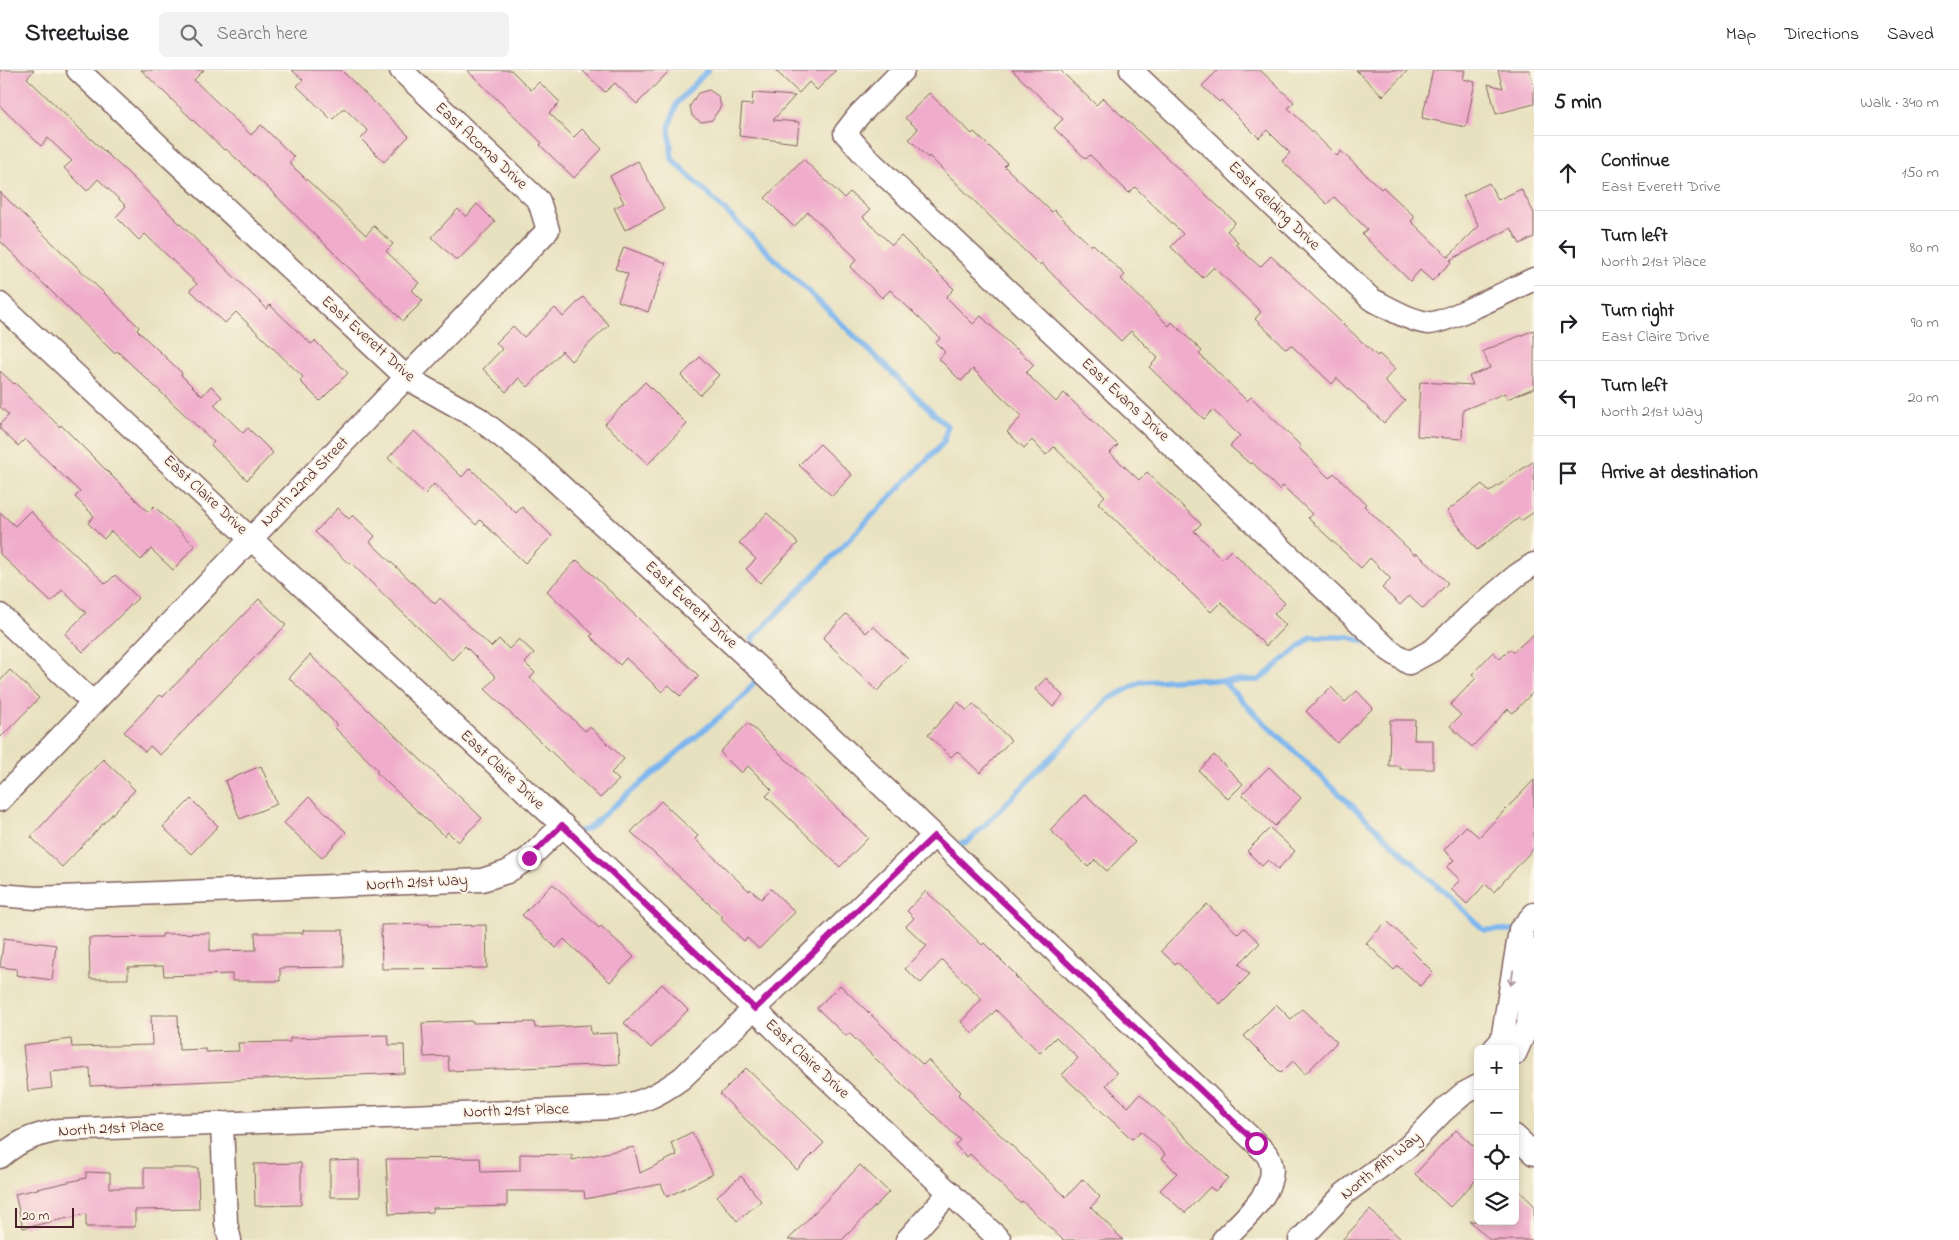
<!DOCTYPE html>
<html lang="en">
<head>
<meta charset="utf-8">
<style>
	:root { --surface:#fff; --page:#f2f2f2; --text:#202124; --muted:#757577; --line:#e0e0e0 }
	body { margin:0; font-family:"Indie Flower",sans-serif; background:var(--page); color:var(--text) }
	.controls { position:absolute; right:15px; bottom:15px; display:grid; overflow:hidden; border-radius:8px; box-shadow:0 2px 8px #0003 }
	.controls button { width:45px; height:45px; display:grid; place-items:center; padding:0; border:0; border-bottom:1px solid var(--line); background:var(--surface); color:var(--text); font:25px sans-serif }
	.scale { position:absolute; left:15px; bottom:12px; width:59px; box-sizing:border-box; padding-left:5px; border:2px solid #4a1f2b; border-top:0; font-size:14px; line-height:18px; white-space:nowrap; color:#4a1f2b; -webkit-text-stroke:4px #fcf5e5; paint-order:stroke }
	.stop { position:absolute; width:15px; height:15px; margin:-11px; border:4px solid #b5179e; border-radius:50%; background:#fff }
	.stop.end { background:#b5179e; border-color:#fff; box-shadow:0 1px 5px #0008 }
	.list { margin:0; padding:0; list-style:none }
	h2 { display:flex; justify-content:space-between; align-items:center; height:65px; margin:0; padding:0 20px; font-size:21px }
	h2 small { font-size:16px; font-weight:400; color:var(--muted) }
	.list li { display:grid; grid-template-columns:32px 1fr auto; gap:15px; align-items:center; box-sizing:border-box; height:75px; padding:0 20px; border-top:1px solid var(--line) }
	.list b { display:block; font-size:19px; white-space:nowrap }
	.list p { margin:0; font-size:16px; white-space:nowrap; color:var(--muted) }
	.list em { font-size:16px; font-style:normal; color:var(--muted) }
	.icon { flex:none; width:28px; height:28px; fill:none; stroke:currentColor; stroke-width:2; stroke-linecap:round; stroke-linejoin:round }
	.map { position:relative; flex:none; width:1534px; height:1170px; overflow:hidden }
	header { display:flex; align-items:center; gap:30px; box-sizing:border-box; height:70px; padding:0 25px; background:var(--surface); border-bottom:1px solid var(--line) }
	header strong { font-size:24px }
	nav { display:flex; gap:28px; margin-inline-start:auto; font-size:18px }
	.search { width:350px; height:45px; background:var(--page); display:flex; align-items:center; gap:12px; box-sizing:border-box; padding:0 18px; border-radius:8px; color:var(--muted); font-size:19px }
	main { display:flex }
	aside { flex:1; background:var(--surface) }
	.map>svg:first-child { display:block }
</style>
</head>
<body>
<header>
<strong>Streetwise</strong>
<div class="search"><svg class="icon" aria-label="search" viewBox="0 0 24 24"><circle cx="10" cy="10" r="6"/><path d="M15 15l6 6"/></svg>Search here</div>
<nav><a>Map</a><a>Directions</a><a>Saved</a></nav>
</header>
<main>
<div class="map">
<svg width="1534" height="1170" viewBox="0 0 1534 1170">
	<rect width="100%" height="100%" fill="#fcf5e5"/>
	<filter id="ink" filterUnits="userSpaceOnUse"><feTurbulence type="fractalNoise" baseFrequency=".02" numOctaves="2"/><feDisplacementMap in="SourceGraphic" scale="10" xChannelSelector="R" yChannelSelector="G"/><feConvolveMatrix kernelMatrix="1 2 1 2 8 2 1 2 1" color-interpolation-filters="sRGB"/></filter>
	<filter id="wash" filterUnits="userSpaceOnUse"><feTurbulence type="fractalNoise" baseFrequency=".0096" numOctaves="4" result="noise"/><feDisplacementMap in="SourceGraphic" scale="20" xChannelSelector="R" yChannelSelector="G"/><feGaussianBlur stdDeviation="1.12" result="paint"/><feColorMatrix in="noise" values="0 0 0 0 0 0 0 0 0 0 0 0 0 0 0 0 0 1.4 0 .05"/><feComposite in="paint" operator="in"/></filter>
	<g filter="url(#wash)">
		<rect width="100%" height="100%" fill="#e8e1bf"/>
		<g fill="none" stroke-linecap="round" stroke-linejoin="round">
			<g stroke="#7db6ee" stroke-width="5.5">
				<path d="M 708,0 L 677,33 L 669,57 L 672,89 L 947,356 L 944,372 L 752,569 L 757,586"/>
				<path d="M 1223,611 L 1259,648 L 1484,860 L 1516,860"/>
				<path d="M 577,762 L 587,759 L 744,626 L 760,604"/>
				<path d="M 953,775 L 968,772 L 1109,629 L 1141,612 L 1188,609 L 1223,611 L 1259,610 L 1311,567 L 1350,567 L 1371,574"/>
			</g>
		</g>
		<g id="blocks">
			<g fill="#f0adcb">
				<path d="M 0,0 L 34,0 L 27,8 L 80,59 L 127,102 L 267,239 L 270,235 L 311,274 L 315,271 L 348,303 L 320,331 L 300,311 L 303,307 L 236,242 L 225,253 L 190,220 L 197,214 L 145,164 L 139,170 L 116,147 L 126,136 L 98,109 L 87,121 L 64,98 L 72,91 L 48,68 L 41,76 L 0,36 Z"/>
				<path d="M 141,0 L 204,0 L 194,10 L 251,65 L 261,55 L 294,87 L 289,93 L 366,165 L 374,156 L 393,174 L 386,181 L 419,213 L 412,220 L 423,231 L 403,251 L 266,116 L 226,79 L 224,80 Z"/>
				<path d="M 292,0 L 341,0 L 409,66 L 384,92 L 361,69 L 368,61 L 344,38 L 332,50 L 297,16 L 303,10 Z"/>
				<path d="M 467,0 L 511,0 L 531,20 L 539,12 L 560,32 L 549,43 L 574,67 L 582,59 L 602,79 L 574,108 L 540,75 L 542,73 Z"/>
				<path d="M 582,0 L 670,0 L 637,34 L 615,13 L 605,22 Z"/>
				<path d="M 775,0 L 836,0 L 817,20 L 809,12 L 799,23 Z"/>
				<path d="M 1012,0 L 1060,0 L 1096,35 L 1103,28 L 1235,152 L 1227,161 L 1238,172 L 1235,174 L 1260,197 L 1271,186 L 1377,286 L 1379,284 L 1395,299 L 1384,311 L 1405,331 L 1384,353 L 1337,308 L 1332,314 L 1291,275 L 1286,279 L 1255,249 L 1261,242 L 1214,197 L 1203,208 L 1171,177 L 1183,164 L 1135,117 L 1129,123 L 1090,85 L 1086,89 L 1054,58 L 1063,49 Z"/>
				<path d="M 1218,0 L 1260,0 L 1294,32 L 1288,38 L 1337,86 L 1341,81 L 1381,119 L 1383,117 L 1415,147 L 1411,151 L 1448,187 L 1479,156 L 1463,126 L 1489,113 L 1498,130 L 1521,119 L 1534,143 L 1534,167 L 1520,174 L 1511,158 L 1450,190 L 1452,191 L 1432,211 L 1420,200 L 1410,211 L 1362,164 L 1367,159 L 1334,127 L 1327,134 L 1282,91 L 1290,83 L 1267,60 L 1259,68 L 1221,30 L 1219,32 L 1202,16 Z"/>
				<path d="M 1356,0 L 1408,0 L 1383,26 Z"/>
				<path d="M 1433,0 L 1465,0 L 1463,9 L 1475,12 L 1466,57 L 1422,48 Z"/>
				<path d="M 1498,0 L 1529,0 L 1534,16 L 1534,34 L 1496,44 L 1488,14 L 1503,18 Z"/>
				<path d="M 709,20 L 718,26 L 721,36 L 712,50 L 701,52 L 692,46 L 690,36 L 698,23 Z"/>
				<path d="M 753,23 L 795,26 L 773,50 L 799,52 L 797,73 L 739,66 L 742,34 L 752,35 Z"/>
				<path d="M 929,23 L 972,64 L 974,62 L 1007,93 L 1004,96 L 1052,142 L 1054,140 L 1091,176 L 1093,174 L 1125,205 L 1121,209 L 1169,256 L 1172,252 L 1202,281 L 1199,284 L 1247,331 L 1251,327 L 1301,376 L 1299,378 L 1329,408 L 1334,403 L 1366,434 L 1364,436 L 1415,485 L 1417,483 L 1448,513 L 1423,539 L 1409,526 L 1400,535 L 1382,518 L 1391,509 L 1370,488 L 1361,498 L 1308,448 L 1312,444 L 1283,416 L 1279,420 L 1252,392 L 1250,394 L 1230,376 L 1240,366 L 1213,340 L 1204,349 L 1149,297 L 1158,288 L 1131,261 L 1121,271 L 1041,193 L 1039,195 L 929,86 L 928,88 L 909,69 L 918,59 L 905,48 Z"/>
				<path d="M 803,89 L 844,128 L 850,122 L 870,140 L 863,147 L 892,175 L 901,166 L 954,219 L 946,227 L 973,254 L 981,246 L 1015,279 L 1016,278 L 1034,295 L 1026,303 L 1056,332 L 1064,323 L 1118,375 L 1110,383 L 1139,410 L 1147,402 L 1201,454 L 1194,461 L 1222,489 L 1231,480 L 1285,533 L 1274,544 L 1286,555 L 1266,576 L 1221,532 L 1211,542 L 1098,433 L 1105,426 L 1054,377 L 1046,385 L 1032,370 L 1024,378 L 1007,362 L 1022,346 L 973,299 L 961,311 L 939,289 L 945,282 L 936,273 L 940,268 L 890,220 L 882,228 L 850,197 L 857,189 L 808,142 L 794,157 L 765,128 Z"/>
				<path d="M 638,91 L 664,139 L 625,160 L 614,138 L 624,133 L 610,106 Z"/>
				<path d="M 0,122 L 139,257 L 137,260 L 182,303 L 181,305 L 202,326 L 211,316 L 222,327 L 214,335 L 243,363 L 248,358 L 273,383 L 247,410 L 211,375 L 214,372 L 117,281 L 114,283 L 0,171 Z"/>
				<path d="M 477,134 L 495,152 L 457,191 L 432,167 L 458,139 L 466,147 Z"/>
				<path d="M 624,177 L 666,193 L 648,242 L 618,231 L 628,204 L 615,199 Z"/>
				<path d="M 583,227 L 609,255 L 571,291 L 562,281 L 528,317 L 519,308 L 506,322 L 483,299 L 502,279 L 496,273 L 513,256 L 524,267 L 555,238 L 563,247 Z"/>
				<path d="M 1534,260 L 1534,318 L 1507,329 L 1505,323 L 1463,340 L 1462,369 L 1417,366 L 1420,312 L 1473,315 L 1469,306 L 1490,298 L 1483,281 Z"/>
				<path d="M 700,287 L 719,305 L 700,325 L 681,306 Z"/>
				<path d="M 0,301 L 14,314 L 15,313 L 60,357 L 61,355 L 148,442 L 154,436 L 195,476 L 173,500 L 151,479 L 141,490 L 111,461 L 104,469 L 88,453 L 94,446 L 75,427 L 80,422 L 25,369 L 18,376 L 0,359 L 0,354 L 9,345 L 0,337 Z"/>
				<path d="M 645,312 L 687,354 L 648,394 L 605,354 Z"/>
				<path d="M 414,361 L 462,407 L 470,398 L 516,443 L 522,437 L 552,466 L 525,493 L 480,450 L 476,455 L 434,414 L 425,424 L 388,388 Z"/>
				<path d="M 820,374 L 852,405 L 832,426 L 799,395 Z"/>
				<path d="M 1534,391 L 1534,442 L 1521,451 L 1519,448 L 1477,480 L 1447,441 L 1482,414 L 1489,422 Z"/>
				<path d="M 338,438 L 349,449 L 353,445 L 375,466 L 370,472 L 435,534 L 440,528 L 491,577 L 499,569 L 509,579 L 519,569 L 534,583 L 525,593 L 535,603 L 530,608 L 585,661 L 590,657 L 624,689 L 611,703 L 619,710 L 600,728 L 485,619 L 496,607 L 465,576 L 452,590 L 350,492 L 349,494 L 315,462 Z"/>
				<path d="M 30,441 L 106,514 L 115,505 L 138,528 L 83,582 L 65,564 L 86,543 L 62,520 L 51,532 L 0,484 L 0,442 L 15,456 Z"/>
				<path d="M 767,443 L 798,473 L 760,513 L 746,499 L 756,489 L 739,473 Z"/>
				<path d="M 577,490 L 699,606 L 680,626 L 669,615 L 662,622 L 626,588 L 620,595 L 590,566 L 593,564 L 547,521 Z"/>
				<path d="M 259,529 L 286,555 L 160,685 L 150,676 L 145,682 L 124,662 L 160,625 L 163,627 Z"/>
				<path d="M 846,544 L 866,563 L 873,556 L 908,589 L 877,621 L 823,568 Z"/>
				<path d="M 1534,564 L 1534,621 L 1513,643 L 1508,639 L 1472,677 L 1450,656 L 1461,645 L 1450,635 L 1476,608 L 1472,604 L 1493,582 L 1500,589 L 1510,579 L 1513,582 Z"/>
				<path d="M 310,585 L 482,748 L 458,772 L 448,762 L 444,766 L 376,702 L 378,700 L 335,658 L 337,655 L 289,608 Z"/>
				<path d="M 10,600 L 39,628 L 0,668 L 0,611 Z"/>
				<path d="M 1046,608 L 1063,626 L 1053,637 L 1035,619 Z"/>
				<path d="M 1331,617 L 1345,632 L 1357,621 L 1373,638 L 1337,673 L 1306,641 Z"/>
				<path d="M 958,632 L 967,641 L 973,634 L 1011,670 L 980,703 L 957,681 L 951,687 L 928,665 Z"/>
				<path d="M 1390,650 L 1415,650 L 1414,670 L 1433,670 L 1433,699 L 1400,699 L 1400,696 L 1389,696 Z"/>
				<path d="M 748,653 L 868,768 L 840,797 L 766,726 L 772,720 L 748,696 L 741,703 L 720,682 Z"/>
				<path d="M 1214,685 L 1243,714 L 1228,729 L 1199,701 Z"/>
				<path d="M 103,689 L 135,720 L 62,797 L 31,767 Z"/>
				<path d="M 261,696 L 277,734 L 240,749 L 225,711 Z"/>
				<path d="M 1269,697 L 1301,728 L 1275,756 L 1242,724 Z"/>
				<path d="M 1534,710 L 1534,778 L 1494,822 L 1485,814 L 1467,834 L 1451,819 L 1460,810 L 1447,797 L 1454,790 L 1444,780 L 1466,756 L 1479,767 Z"/>
				<path d="M 1085,724 L 1135,772 L 1107,801 L 1095,790 L 1088,797 L 1050,760 Z"/>
				<path d="M 309,727 L 346,762 L 322,788 L 284,753 Z"/>
				<path d="M 191,729 L 218,756 L 191,784 L 163,757 Z"/>
				<path d="M 661,731 L 698,766 L 695,769 L 749,821 L 750,819 L 761,829 L 771,819 L 795,842 L 759,879 L 747,868 L 744,871 L 721,849 L 723,847 L 631,762 Z"/>
				<path d="M 1270,758 L 1295,781 L 1278,799 L 1268,790 L 1262,796 L 1247,781 Z"/>
				<path d="M 553,814 L 599,858 L 601,856 L 634,887 L 610,912 L 564,869 L 556,878 L 522,845 Z"/>
				<path d="M 926,821 L 982,875 L 984,873 L 1016,905 L 1015,906 L 1117,1003 L 1106,1015 L 1128,1037 L 1140,1024 L 1228,1108 L 1215,1121 L 1210,1117 L 1185,1143 L 1160,1120 L 1177,1103 L 1162,1088 L 1165,1084 L 1141,1061 L 1132,1069 L 1062,1005 L 1078,988 L 1056,967 L 1040,983 L 996,940 L 973,964 L 961,952 L 982,929 L 942,890 L 921,913 L 905,899 L 927,876 L 906,856 L 914,848 L 907,841 Z"/>
				<path d="M 1207,834 L 1238,864 L 1244,858 L 1260,873 L 1239,894 L 1250,904 L 1220,934 L 1177,892 L 1175,894 L 1161,881 Z"/>
				<path d="M 1387,851 L 1415,878 L 1412,881 L 1433,902 L 1420,916 L 1398,896 L 1394,900 L 1366,873 Z"/>
				<path d="M 429,854 L 429,856 L 486,855 L 487,898 L 382,899 L 381,855 Z"/>
				<path d="M 303,860 L 343,860 L 344,897 L 280,898 L 280,911 L 232,911 L 232,904 L 164,906 L 163,896 L 128,897 L 128,909 L 90,909 L 89,868 L 162,867 L 162,864 L 210,863 L 210,881 L 256,880 L 255,863 L 303,863 Z"/>
				<path d="M 4,868 L 56,875 L 52,910 L 16,905 L 17,899 L 0,897 Z"/>
				<path d="M 662,914 L 688,940 L 651,978 L 624,953 Z"/>
				<path d="M 840,915 L 923,995 L 928,990 L 961,1022 L 958,1025 L 1066,1127 L 1083,1109 L 1100,1127 L 1091,1137 L 1123,1170 L 1063,1170 L 1022,1131 L 1020,1133 L 970,1084 L 967,1087 L 955,1075 L 960,1070 L 849,963 L 846,966 L 817,938 Z"/>
				<path d="M 1276,934 L 1291,949 L 1302,939 L 1337,972 L 1305,1004 L 1293,991 L 1281,1003 L 1244,966 Z"/>
				<path d="M 151,945 L 178,945 L 179,980 L 206,979 L 206,982 L 239,981 L 238,973 L 290,972 L 290,968 L 388,965 L 389,975 L 404,975 L 405,1003 L 91,1016 L 90,998 L 50,1002 L 52,1018 L 28,1021 L 23,975 L 71,969 L 72,977 L 152,975 Z"/>
				<path d="M 472,951 L 472,953 L 534,952 L 535,958 L 590,955 L 591,964 L 617,963 L 619,994 L 449,1001 L 448,986 L 424,987 L 422,953 Z"/>
				<path d="M 746,998 L 824,1073 L 797,1100 L 720,1024 Z"/>
				<path d="M 1456,1060 L 1478,1080 L 1478,1108 L 1450,1137 L 1415,1104 Z"/>
				<path d="M 692,1062 L 713,1104 L 667,1127 L 661,1114 L 585,1129 L 584,1121 L 507,1121 L 507,1136 L 433,1138 L 433,1142 L 389,1144 L 386,1089 L 480,1088 L 481,1102 L 520,1101 L 520,1084 L 572,1085 L 572,1090 L 634,1077 L 640,1103 L 677,1085 L 671,1073 Z"/>
				<path d="M 359,1090 L 359,1127 L 330,1127 L 330,1091 Z"/>
				<path d="M 301,1093 L 301,1135 L 255,1136 L 254,1094 Z"/>
				<path d="M 860,1095 L 889,1122 L 842,1170 L 788,1170 Z"/>
				<path d="M 144,1098 L 198,1098 L 199,1139 L 135,1140 L 135,1157 L 86,1157 L 86,1144 L 23,1158 L 15,1124 L 86,1108 L 86,1102 L 110,1103 L 110,1118 L 144,1118 Z"/>
				<path d="M 741,1106 L 761,1131 L 737,1151 L 717,1126 Z"/>
				<path d="M 1515,1117 L 1534,1135 L 1534,1170 L 1490,1170 L 1470,1151 L 1515,1151 Z"/>
				<path d="M 1370,1140 L 1402,1170 L 1342,1170 Z"/>
			</g>
		</g>
	</g>
	<g filter="url(#ink)">
		<use href="#blocks" fill-opacity="0" stroke="#81635f" stroke-width="1"/>
		<g fill="none" stroke-linecap="round" stroke-linejoin="round">
			<defs>
				<g id="street">
					<path d="M 78,0 L 407,308 L 478,348 L 537,394 L 762,601 L 1256,1073 C 1260,1078 1267,1083 1269,1088 C 1283,1118 1241,1151 1223,1170"/>
					<path d="M 903,0 L 859,45 L 845,63 L 870,91 L 1389,580 L 1409,593 L 1433,580 L 1470,545 L 1516,506 L 1534,494"/>
					<path d="M 1131,0 L 1371,229 C 1389,238 1408,250 1428,253 C 1442,255 1516,217 1534,209"/>
					<path d="M 0,234 L 227,447 L 571,763 L 778,962 L 1000,1170"/>
					<path d="M 0,545 L 93,633"/>
					<path d="M 0,730 L 548,160 L 539,131 L 401,0"/>
					<path d="M 0,825 L 36,828 L 482,810 L 507,802 L 529,788 L 563,755"/>
					<path d="M 1520,860 L 1534,844"/>
					<path d="M 1494,979 L 1502,970 L 1519,866"/>
					<path d="M 1515,984 L 1528,955 L 1531,896 L 1520,860"/>
					<path d="M 222,1053 L 226,1153 L 230,1170"/>
					<path d="M 1515,1066 L 1534,1084"/>
					<path d="M 0,1087 C 22,1069 32,1066 59,1060 L 611,1038 C 642,1033 657,1026 682,1008 L 934,766"/>
					<path d="M 907,1170 L 950,1122"/>
					<path d="M 1300,1170 L 1345,1123 L 1409,1076 L 1443,1041 L 1463,1024 L 1478,1016"/>
				</g>
			</defs>
			<use href="#street" stroke="#81635f" stroke-width="25"/>
			<use href="#street" stroke="#fff" stroke-width="22"/>
		</g>
		<defs><path id="oneway-shaft" d="M-6 0H5M1.5-3L5.5 0L1.5 3" fill="none" stroke-width="1.6" stroke-linecap="round" stroke-linejoin="round" transform="scale(1.25)"/></defs>
		<use stroke="#ae9aa0" href="#oneway-shaft" transform="translate(1512 908) rotate(99)"/>
	</g>
	<g fill="none" stroke-linecap="round" stroke-linejoin="round" filter="url(#ink)">
		<path stroke="#b5179e" stroke-width="6" d="M 529,788 L 562,755 L 755,939 L 934,766 L 1256,1073"/>
	</g>
	<g text-anchor="middle" dominant-baseline="central" stroke-width="4" stroke-linejoin="round" paint-order="stroke">
		<g font-size="16" fill="#4a1f2b" stroke="#fcf5e5">
			<text transform="translate(481 76) rotate(43)">East Acoma Drive</text>
			<text transform="translate(1274 136) rotate(44)">East Gelding Drive</text>
			<text transform="translate(368 269) rotate(42)">East Everett Drive</text>
			<text transform="translate(1125 330) rotate(43)">East Evans Drive</text>
			<text transform="translate(305 412) rotate(-46)">North 22nd Street</text>
			<text transform="translate(205 425) rotate(43)">East Claire Drive</text>
			<text transform="translate(691 535) rotate(43)">East Everett Drive</text>
			<text transform="translate(502 700) rotate(43)">East Claire Drive</text>
			<text transform="translate(417 813) rotate(-3)">North 21st Way</text>
			<text transform="translate(807 989) rotate(43)">East Claire Drive</text>
			<text transform="translate(516 1041) rotate(-2)">North 21st Place</text>
			<text transform="translate(111 1059) rotate(-3)">North 21st Place</text>
			<text transform="translate(1381 1096) rotate(-39)">North 19th Way</text>
		</g>
	</g>
</svg>
<div class="controls">
<button>+</button>
<button>−</button>
<button><svg class="icon" aria-label="locate" viewBox="0 0 24 24"><circle cx="12" cy="12" r="6"/><path d="M12 2v4M12 18v4M2 12h4M18 12h4"/></svg></button>
<button><svg class="icon" aria-label="layers" viewBox="0 0 24 24"><path d="M12 4l9 5-9 5-9-5zM3 14l9 5 9-5"/></svg></button>
</div>
<div class="scale">20 m</div>
<div class="stop" style="left:1256px;top:1073px"></div>
<div class="stop end" style="left:529px;top:788px"></div>
</div>
<aside>
<h2>5 min<small>Walk · 340 m</small></h2>
<ul class="list">
<li><svg class="icon" aria-label="ahead" viewBox="0 0 24 24"><path d="M12 20V5M6 11l6-6 6 6"/></svg><div><b>Continue</b><p>East Everett Drive</p></div><em>150 m</em></li>
<li><svg class="icon" aria-label="left" viewBox="0 0 24 24"><path d="M17 20v-9H6M10 6l-5 5 5 5"/></svg><div><b>Turn left</b><p>North 21st Place</p></div><em>80 m</em></li>
<li><svg class="icon" aria-label="right" viewBox="0 0 24 24"><path d="M7 20v-9h11M14 6l5 5-5 5"/></svg><div><b>Turn right</b><p>East Claire Drive</p></div><em>90 m</em></li>
<li><svg class="icon" aria-label="left" viewBox="0 0 24 24"><path d="M17 20v-9H6M10 6l-5 5 5 5"/></svg><div><b>Turn left</b><p>North 21st Way</p></div><em>20 m</em></li>
<li><svg class="icon" aria-label="arrive" viewBox="0 0 24 24"><path d="M6 21V4h12l-3 4 3 4H6"/></svg><div><b>Arrive at destination</b></div></li>
</ul>
</aside>
</main>
</body>
</html>
